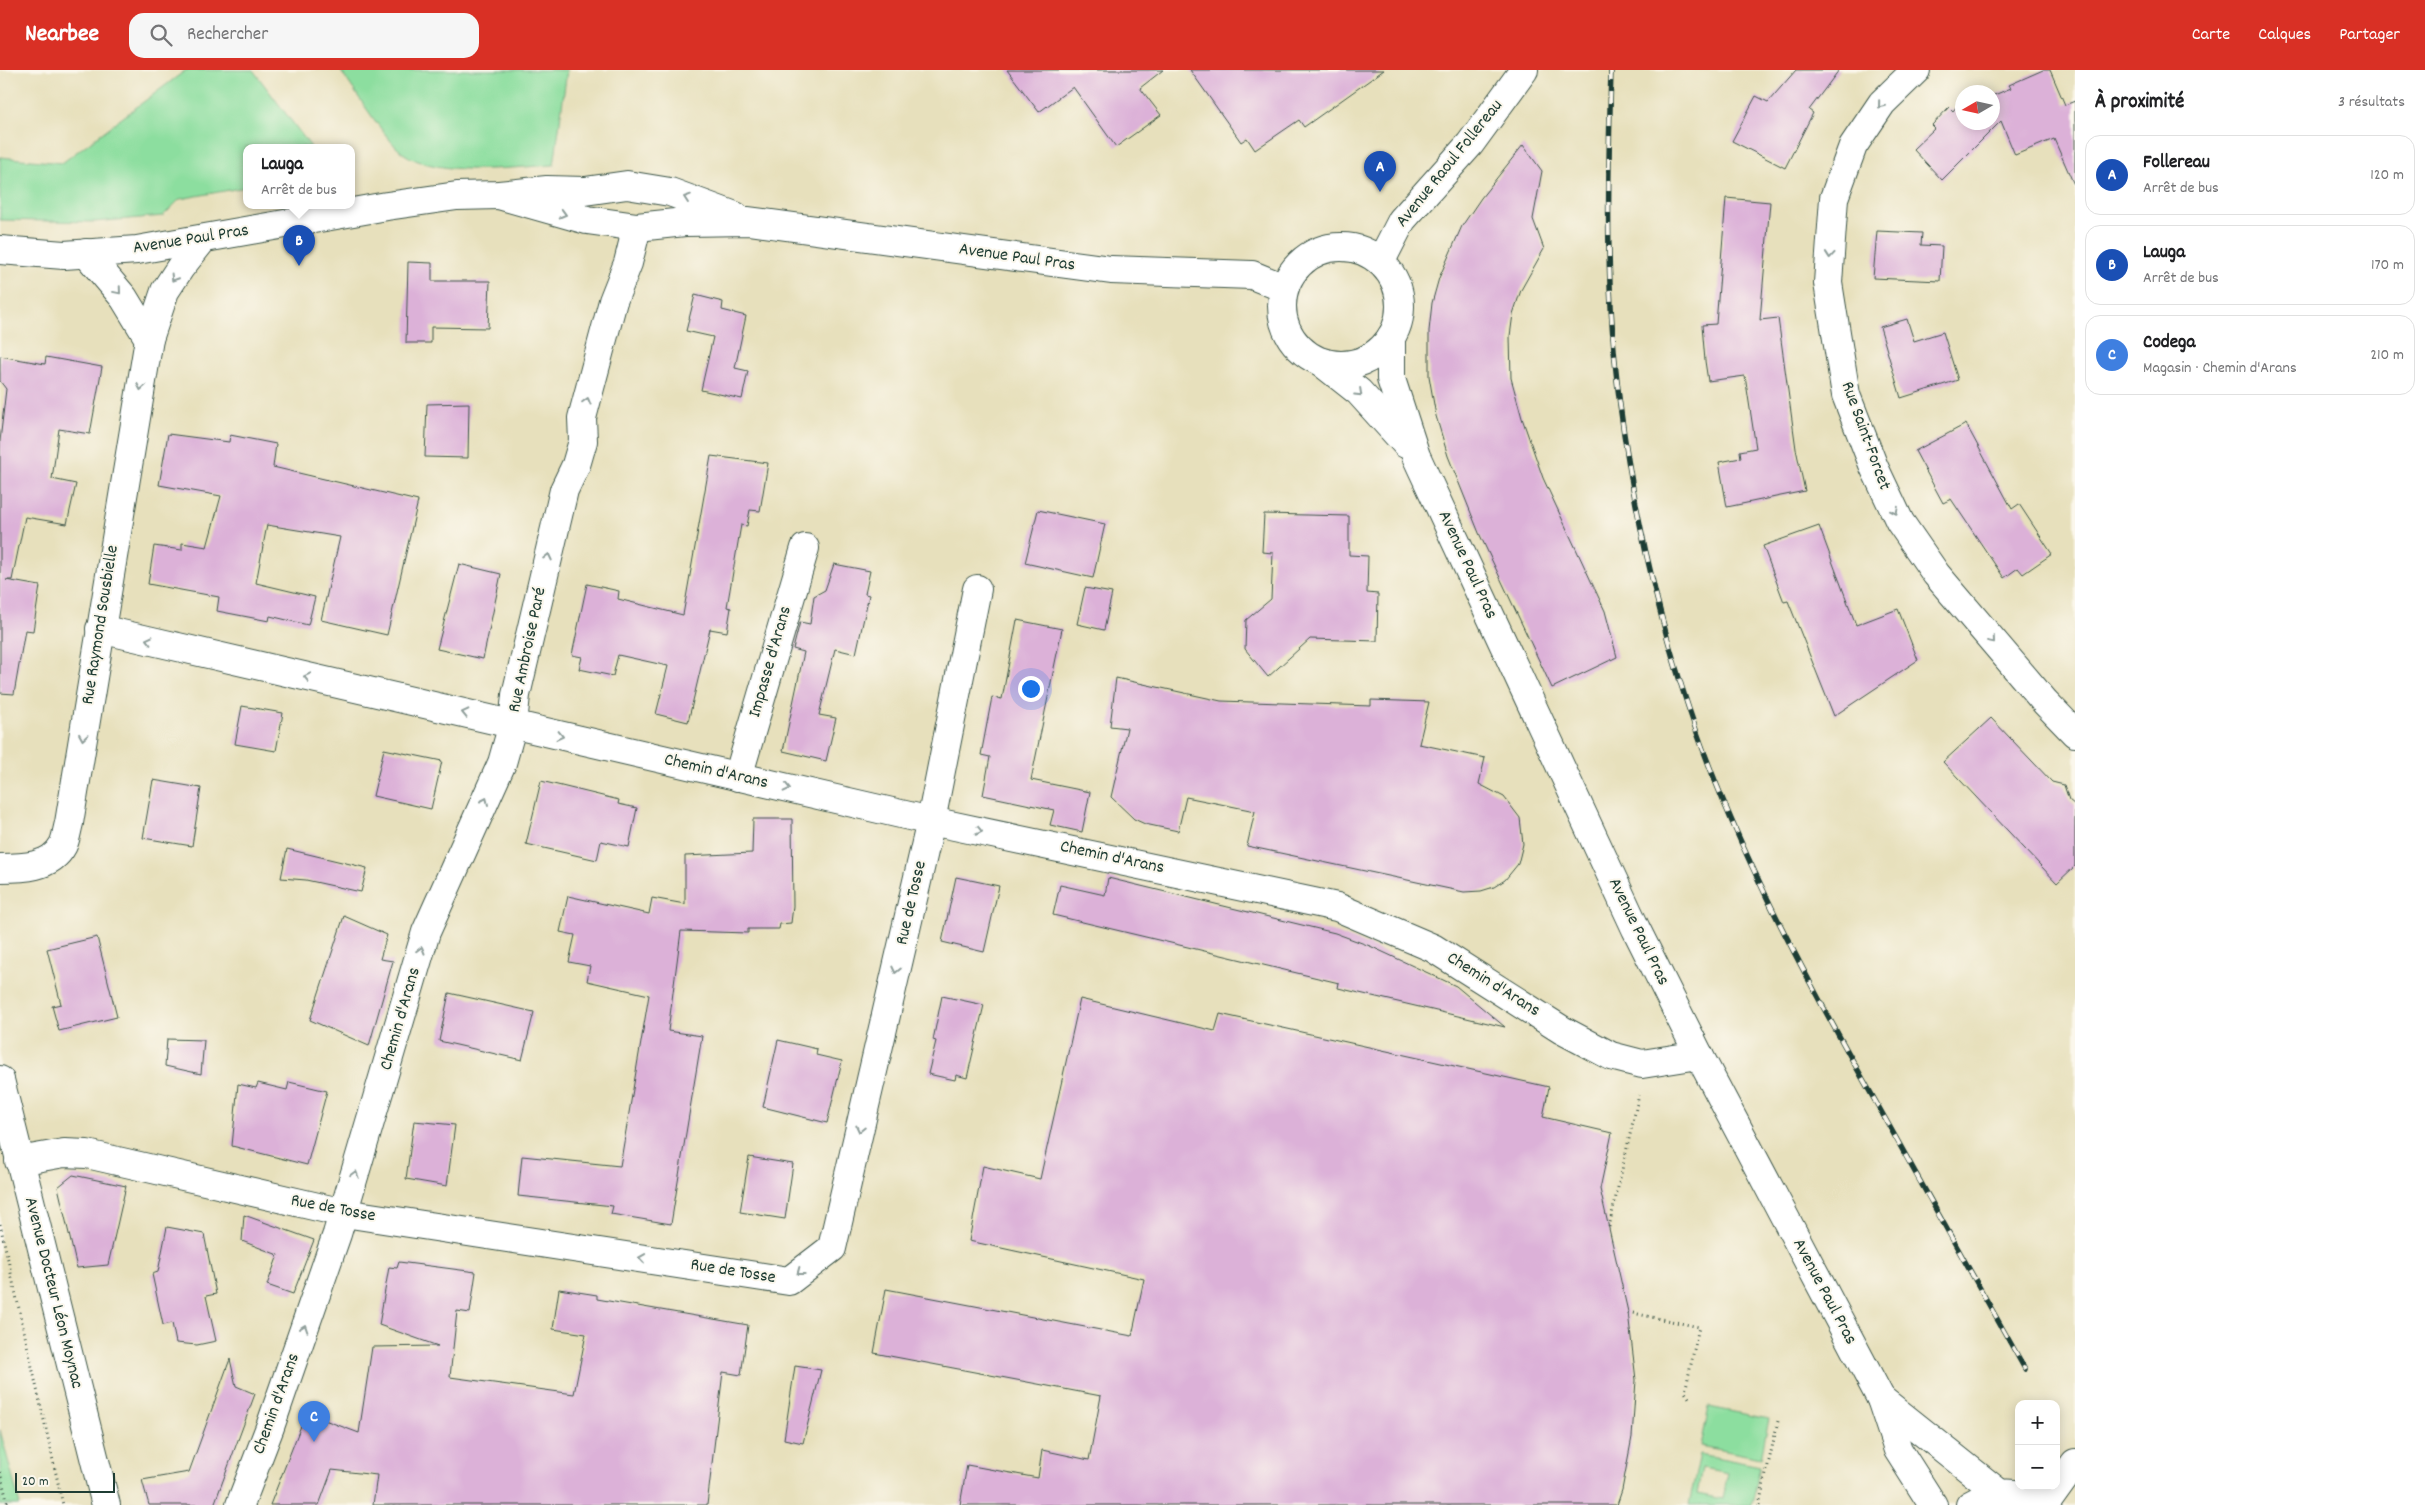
<!DOCTYPE html>
<html lang="fr">
<head>
<meta charset="utf-8">
<style>
	:root { --surface:#fff; --page:#f6f6f6; --text:#202124; --muted:#757577; --line:#e0e0e0; --accent:#d93025 }
	body { margin:0; font-family:Dekko,sans-serif; background:var(--page); color:var(--text) }
	.controls { position:absolute; right:15px; bottom:15px; display:grid; overflow:hidden; border-radius:10px; box-shadow:0 2px 12px #0003 }
	.controls button { width:45px; height:45px; display:grid; place-items:center; padding:0; border:0; border-bottom:1px solid var(--line); background:var(--surface); color:var(--text); font:25px sans-serif }
	.compass { position:absolute; left:1955px; top:15px; width:45px; height:45px; border-radius:50%; background:var(--surface); box-shadow:0 2px 12px #0003; rotate:261deg }
	.scale { position:absolute; left:15px; bottom:12px; width:100px; box-sizing:border-box; padding-left:5px; border:2px solid #1f3d34; border-top:0; font-size:14px; line-height:18px; white-space:nowrap; color:#1f3d34; -webkit-text-stroke:4px #fbf7ec; paint-order:stroke }
	.you { position:absolute; left:1030px; top:618px; width:18px; height:18px; margin:-12px; border:4px solid #fff; border-radius:50%; background:#1a73e8; box-shadow:0 0 0 8px #1a73e833 }
	.badge { display:grid; place-items:center; width:32px; height:32px; border-radius:50%; background:var(--accent); color:#fff; font-size:16px; font-weight:700 }
	.pin { position:absolute; translate:-50% -41px; filter:drop-shadow(0 1px 2px #0008) }
	.pin::after { content:''; position:absolute; top:26px; width:18px; height:15px; background:inherit; clip-path:polygon(0 0,100% 0,50% 100%) }
	.popup { position:absolute; left:243px; top:74px; width:112px; height:65px; box-sizing:border-box; display:grid; place-content:center; border-radius:10px; background:var(--surface); filter:drop-shadow(0 1px 4px #0005); font-size:16px; white-space:nowrap; color:var(--muted) }
	.popup b { font-size:19px; color:var(--text) }
	.popup::after { content:''; position:absolute; left:50%; top:100%; margin-left:-10px; border:10px solid transparent; border-top-color:var(--surface) }
	.list { margin:0; padding:0; list-style:none }
	h2 { display:flex; justify-content:space-between; align-items:center; height:65px; margin:0; padding:0 20px; font-size:21px }
	h2 small { font-size:16px; font-weight:400; color:var(--muted) }
	.list li { display:grid; grid-template-columns:32px 1fr auto; gap:15px; align-items:center; box-sizing:border-box; height:80px; margin:0 10px 10px; padding:0 10px; border:1px solid var(--line); border-radius:15px }
	.list b { display:block; font-size:19px; white-space:nowrap }
	.list p { margin:0; font-size:16px; white-space:nowrap; color:var(--muted) }
	.list em { font-size:16px; font-style:normal; color:var(--muted) }
	.icon { flex:none; width:28px; height:28px; fill:none; stroke:currentColor; stroke-width:2; stroke-linecap:round; stroke-linejoin:round }
	.map { position:relative; flex:none; width:2075px; height:1435px; overflow:hidden }
	header { display:flex; align-items:center; gap:30px; box-sizing:border-box; height:70px; padding:0 25px; background:var(--accent); color:#fff }
	header strong { font-size:24px }
	nav { display:flex; gap:28px; margin-inline-start:auto; font-size:18px }
	.search { width:350px; height:45px; background:var(--page); display:flex; align-items:center; gap:12px; box-sizing:border-box; padding:0 18px; border-radius:15px; color:var(--muted); font-size:19px }
	main { display:flex }
	aside { flex:1; background:var(--surface) }
	.map>svg:first-child { display:block }
</style>
</head>
<body>
<header>
<strong>Nearbee</strong>
<div class="search"><svg class="icon" aria-label="search" viewBox="0 0 24 24"><circle cx="10" cy="10" r="6"/><path d="M15 15l6 6"/></svg>Rechercher</div>
<nav><a>Carte</a><a>Calques</a><a>Partager</a></nav>
</header>
<main>
<div class="map">
<svg width="2075" height="1435" viewBox="0 0 2075 1435">
	<rect width="100%" height="100%" fill="#fbf7ec"/>
	<filter id="ink" filterUnits="userSpaceOnUse"><feTurbulence type="fractalNoise" baseFrequency=".02" numOctaves="2"/><feDisplacementMap in="SourceGraphic" scale="10" xChannelSelector="R" yChannelSelector="G"/><feConvolveMatrix kernelMatrix="1 2 1 2 8 2 1 2 1" color-interpolation-filters="sRGB"/></filter>
	<filter id="wash" filterUnits="userSpaceOnUse"><feTurbulence type="fractalNoise" baseFrequency=".0096" numOctaves="4" result="noise"/><feDisplacementMap in="SourceGraphic" scale="20" xChannelSelector="R" yChannelSelector="G"/><feGaussianBlur stdDeviation="1.12" result="paint"/><feColorMatrix in="noise" values="0 0 0 0 0 0 0 0 0 0 0 0 0 0 0 0 0 1.4 0 .05"/><feComposite in="paint" operator="in"/></filter>
	<g filter="url(#wash)">
		<rect width="100%" height="100%" fill="#e7e0bc"/>
		<g fill="#8cde9f" stroke="#568e6a" fill-rule="evenodd">
			<path d="M 186,0 L 253,0 L 311,77 L 246,77 L 246,117 L 180,129 L 163,146 L 94,152 L 0,150 L 0,87 L 62,93 Z"/>
			<path d="M 340,0 L 567,0 L 554,95 C 512,97 426,110 396,77 C 375,54 358,25 340,0 Z"/>
			<path d="M 1709,1337 L 1769,1349 L 1761,1388 L 1701,1376 Z"/>
			<path d="M 0,1360 L 20,1435 L 0,1435 Z"/>
			<path d="M 1700,1384 L 1760,1396 L 1752,1435 L 1689,1435 ZM 1702,1398 L 1728,1403 L 1722,1429 L 1697,1424 Z"/>
		</g>
		<g id="blocks">
			<g fill="#dcb1d8">
				<path d="M 1007,0 L 1163,0 L 1140,18 L 1161,45 L 1116,77 L 1073,17 L 1039,42 Z"/>
				<path d="M 1190,0 L 1384,0 L 1304,57 L 1299,50 L 1255,80 L 1247,68 L 1241,72 Z"/>
				<path d="M 1796,0 L 1839,0 L 1809,40 L 1813,43 L 1785,98 L 1732,71 L 1756,26 L 1768,32 Z"/>
				<path d="M 2043,0 L 2050,0 L 2065,35 L 2075,31 L 2075,117 L 2054,69 L 2015,85 L 2001,51 L 1942,110 L 1913,79 L 1935,58 L 1932,55 L 1949,37 L 1953,41 L 1958,35 L 1962,39 L 1962,52 L 1992,52 L 1992,26 L 2011,18 L 2009,15 Z"/>
				<path d="M 1523,75 L 1542,101 L 1533,149 L 1544,179 L 1521,220 L 1513,244 L 1510,266 L 1511,308 L 1522,348 L 1543,408 L 1605,541 L 1617,587 L 1552,618 L 1479,463 L 1448,386 L 1436,346 L 1429,306 L 1429,261 L 1432,233 L 1439,208 L 1462,156 L 1481,128 Z"/>
				<path d="M 1726,128 L 1770,132 L 1760,250 L 1778,248 L 1796,379 L 1805,421 L 1727,437 L 1719,392 L 1741,388 L 1740,381 L 1756,378 L 1745,306 L 1708,311 L 1705,291 L 1702,255 L 1716,254 Z"/>
				<path d="M 1877,161 L 1922,163 L 1921,175 L 1942,176 L 1940,211 L 1873,208 Z"/>
				<path d="M 408,192 L 432,193 L 432,211 L 490,211 L 488,258 L 431,257 L 431,273 L 406,273 Z"/>
				<path d="M 695,225 L 723,232 L 722,240 L 746,246 L 735,298 L 748,301 L 742,329 L 701,320 L 713,267 L 686,261 Z"/>
				<path d="M 1907,249 L 1914,271 L 1943,262 L 1958,310 L 1901,328 L 1880,257 Z"/>
				<path d="M 0,286 L 45,294 L 46,287 L 102,297 L 90,364 L 59,359 L 52,409 L 76,414 L 67,454 L 25,447 L 12,510 L 6,510 L 40,516 L 33,561 L 25,560 L 14,624 L 0,623 L 0,371 L 6,319 L 0,311 Z"/>
				<path d="M 469,333 L 468,388 L 425,387 L 427,334 Z"/>
				<path d="M 1966,354 L 2012,439 L 2019,434 L 2052,484 L 2023,504 L 2018,498 L 2004,508 L 1951,429 L 1943,433 L 1915,381 Z"/>
				<path d="M 168,364 L 229,372 L 230,365 L 276,374 L 273,397 L 418,431 L 387,565 L 321,550 L 340,467 L 267,455 L 256,513 L 315,527 L 308,555 L 270,546 L 269,551 L 217,541 L 219,527 L 148,514 L 154,476 L 182,480 L 182,473 L 207,477 L 221,426 L 159,415 Z"/>
				<path d="M 711,386 L 768,393 L 760,441 L 750,440 L 747,456 L 741,455 L 727,537 L 731,538 L 727,562 L 710,559 L 688,652 L 656,644 L 668,596 L 618,585 L 613,606 L 579,599 L 582,587 L 572,585 L 587,514 L 619,521 L 618,529 L 683,545 Z"/>
				<path d="M 1038,440 L 1105,454 L 1093,508 L 1025,493 Z"/>
				<path d="M 1264,444 L 1349,446 L 1349,485 L 1368,486 L 1367,523 L 1378,524 L 1377,571 L 1310,569 L 1268,607 L 1245,579 L 1246,550 L 1271,529 L 1273,483 L 1262,482 Z"/>
				<path d="M 1819,456 L 1856,555 L 1898,539 L 1918,590 L 1834,646 L 1788,531 L 1784,532 L 1763,476 Z"/>
				<path d="M 459,494 L 501,504 L 483,589 L 437,579 Z"/>
				<path d="M 834,494 L 870,501 L 865,524 L 869,525 L 856,584 L 835,579 L 819,645 L 836,648 L 826,691 L 783,681 L 804,582 L 793,579 L 800,552 L 810,554 L 814,526 L 825,520 Z"/>
				<path d="M 1085,518 L 1112,523 L 1104,560 L 1077,554 Z"/>
				<path d="M 1017,550 L 1062,559 L 1031,710 L 1090,722 L 1082,762 L 1050,755 L 1054,740 L 983,725 L 990,687 L 981,685 L 992,627 L 1002,629 Z"/>
				<path d="M 1116,608 L 1221,631 L 1371,636 L 1371,630 L 1429,632 L 1419,674 L 1485,688 L 1479,714 L 1504,727 L 1520,748 L 1523,774 L 1518,794 L 1505,810 L 1494,817 L 1481,821 L 1464,822 L 1247,776 L 1255,741 L 1186,727 L 1178,761 L 1145,754 L 1134,749 L 1111,727 L 1127,658 L 1110,656 Z"/>
				<path d="M 242,636 L 283,643 L 276,681 L 235,674 Z"/>
				<path d="M 1991,648 L 2052,712 L 2064,715 L 2069,730 L 2075,735 L 2075,796 L 2057,813 L 1943,692 Z"/>
				<path d="M 384,679 L 442,691 L 431,739 L 373,726 Z"/>
				<path d="M 153,710 L 201,718 L 192,776 L 143,768 Z"/>
				<path d="M 541,711 L 619,730 L 618,734 L 637,738 L 629,777 L 601,771 L 597,790 L 526,774 Z"/>
				<path d="M 753,749 L 792,749 L 793,836 L 791,853 L 780,854 L 779,859 L 748,859 L 748,863 L 681,861 L 668,961 L 702,966 L 671,1154 L 611,1144 L 613,1136 L 518,1126 L 522,1086 L 620,1096 L 649,925 L 587,911 L 590,896 L 569,892 L 575,865 L 560,862 L 568,826 L 649,844 L 652,828 L 685,834 L 685,786 L 752,783 Z"/>
				<path d="M 287,779 L 367,798 L 361,822 L 306,810 L 281,808 Z"/>
				<path d="M 956,807 L 999,816 L 984,882 L 942,872 Z"/>
				<path d="M 1108,808 L 1335,863 L 1370,876 L 1456,916 L 1505,957 L 1338,918 L 1339,913 L 1053,845 L 1060,815 L 1105,825 Z"/>
				<path d="M 344,846 L 387,865 L 380,889 L 393,891 L 369,976 L 310,950 Z"/>
				<path d="M 97,867 L 117,947 L 59,961 L 52,936 L 61,934 L 47,879 Z"/>
				<path d="M 449,923 L 534,942 L 522,990 L 439,971 Z"/>
				<path d="M 942,926 L 984,935 L 967,1008 L 956,1005 L 955,1010 L 928,1004 L 936,971 L 933,970 Z"/>
				<path d="M 1080,929 L 1215,961 L 1220,944 L 1549,1017 L 1543,1047 L 1612,1063 L 1600,1119 L 1628,1242 L 1636,1310 L 1632,1367 L 1622,1420 L 1617,1435 L 960,1435 L 967,1395 L 1038,1408 L 1042,1380 L 1089,1390 L 1101,1326 L 874,1283 L 886,1219 L 1132,1266 L 1144,1209 L 969,1171 L 983,1096 L 1040,1109 Z"/>
				<path d="M 167,969 L 204,970 L 201,1004 L 165,996 Z"/>
				<path d="M 778,970 L 817,979 L 816,985 L 842,991 L 827,1053 L 763,1037 Z"/>
				<path d="M 289,1012 L 327,1021 L 307,1095 L 232,1076 L 238,1014 L 256,1018 L 258,1013 L 287,1020 Z"/>
				<path d="M 414,1051 L 455,1055 L 447,1116 L 406,1109 Z"/>
				<path d="M 749,1087 L 793,1094 L 785,1149 L 740,1142 Z"/>
				<path d="M 73,1105 L 126,1116 L 108,1195 L 77,1198 L 58,1117 Z"/>
				<path d="M 244,1145 L 314,1170 L 293,1224 L 267,1215 L 278,1185 L 242,1171 Z"/>
				<path d="M 167,1157 L 204,1164 L 216,1224 L 206,1226 L 216,1271 L 197,1275 L 176,1273 L 172,1253 L 163,1255 L 152,1204 L 158,1202 Z"/>
				<path d="M 399,1192 L 476,1202 L 470,1243 L 457,1241 L 450,1307 L 574,1324 L 586,1264 L 553,1259 L 559,1219 L 597,1225 L 597,1229 L 748,1255 L 741,1305 L 723,1302 L 707,1435 L 373,1435 L 377,1405 L 332,1400 L 319,1435 L 270,1435 L 306,1343 L 359,1363 L 372,1277 L 438,1276 L 379,1255 L 389,1197 L 397,1198 Z"/>
				<path d="M 230,1289 L 236,1316 L 255,1324 L 214,1435 L 149,1435 L 142,1410 L 189,1402 Z"/>
				<path d="M 795,1296 L 821,1300 L 803,1373 L 784,1369 Z"/>
			</g>
		</g>
	</g>
	<g filter="url(#ink)">
		<use href="#blocks" fill-opacity="0" stroke="#3d5548" stroke-width="1"/>
		<g fill="none" stroke-linecap="round" stroke-linejoin="round">
			<defs>
				<g id="minor">
					<path d="M 1916,0 L 1882,33 L 1853,76 L 1834,128 L 1828,213 L 1846,325 L 1874,397 L 1900,452 L 1936,504 L 2045,632 L 2075,663"/>
					<path d="M 499,125 L 587,150 L 637,157 L 685,152 L 749,151 L 1111,200 L 1252,205 L 1284,218"/>
					<circle cx="1341" cy="236" r="59"/>
					<path d="M 0,180 L 64,185 L 137,180 L 387,136 L 457,126 L 499,125 L 547,120 L 585,121 L 627,115 L 670,122 L 735,146"/>
					<path d="M 86,183 L 124,228 L 149,269"/>
					<path d="M 1381,191 L 1402,150 L 1470,74 L 1524,0"/>
					<path d="M 1391,267 L 1391,309 L 1416,386 L 1636,859 L 1699,985 L 1881,1329 L 1898,1380 L 1933,1435"/>
					<path d="M 1321,292 L 1359,322 L 1406,374"/>
					<path d="M 100,559 L 931,751 L 1337,837 L 1433,878 L 1562,960 L 1611,986 L 1642,994 L 1699,985"/>
					<path d="M 738,707 L 805,478"/>
					<path d="M 0,798 C 22,798 51,798 63,775 C 66,769 67,760 69,753 L 149,269 L 165,221 L 180,198 L 203,169"/>
					<path d="M 0,1010 L 106,1435"/>
					<path d="M 19,1091 L 64,1083 L 87,1084 L 344,1143 L 789,1211 L 832,1178 L 931,751 L 977,519"/>
					<path d="M 1881,1329 L 1999,1423"/>
					<path d="M 240,1435 L 270,1357 L 337,1164 L 426,862 L 502,693 L 513,654 L 516,625 L 564,420 L 576,395 L 583,371 L 582,348 L 613,231 L 628,193 L 637,157"/>
					<path d="M 1970,1435 C 1995,1420 2018,1419 2043,1435"/>
					<path d="M 2045,1435 L 2075,1393"/>
				</g>
			</defs>
			<use href="#minor" stroke="#3d5548" stroke-width="30"/>
			<g stroke="#3d5548" stroke-width="3" stroke-dasharray="1 4" stroke-linecap="butt">
				<path d="M 0,1154 L 63,1435"/>
				<path d="M 1609,1157 L 1639,1025"/>
				<path d="M 1628,1242 L 1699,1257 L 1685,1322 L 1691,1331"/>
				<path d="M 0,1402 L 8,1435"/>
				<path d="M 1759,1435 L 1778,1351"/>
			</g>
			<use href="#minor" stroke="#fff" stroke-width="28"/>
			<defs>
				<path id="rail" d="M 1611,0 C 1608,112 1605,223 1620,335 C 1636,459 1669,596 1716,713 C 1762,828 1821,935 1882,1043 C 1929,1128 1977,1213 2025,1299"/>
			</defs>
			<use href="#rail" stroke="#1f3d34" stroke-width="5.5"/>
			<use href="#rail" stroke="#fbf7ec" stroke-width="4" stroke-dasharray="11" stroke-linecap="butt"/>
		</g>
		<defs><path id="oneway-chevron" d="M-2-3.5L2.5 0L-2 3.5" fill="none" stroke-width="1.6" stroke-linecap="round" stroke-linejoin="round" transform="scale(1.25)"/></defs>
		<g stroke="#8f9e9a">
			<use href="#oneway-chevron" transform="translate(1881 35) rotate(129)"/>
			<use href="#oneway-chevron" transform="translate(687 128) rotate(-161)"/>
			<use href="#oneway-chevron" transform="translate(563 144) rotate(16)"/>
			<use href="#oneway-chevron" transform="translate(1830 185) rotate(95)"/>
			<use href="#oneway-chevron" transform="translate(174 208) rotate(122)"/>
			<use href="#oneway-chevron" transform="translate(118 221) rotate(50)"/>
			<use href="#oneway-chevron" transform="translate(141 317) rotate(100)"/>
			<use href="#oneway-chevron" transform="translate(1359 323) rotate(43)"/>
			<use href="#oneway-chevron" transform="translate(587 331) rotate(-75)"/>
			<use href="#oneway-chevron" transform="translate(1895 441) rotate(64)"/>
			<use href="#oneway-chevron" transform="translate(548 487) rotate(-77)"/>
			<use href="#oneway-chevron" transform="translate(149 570) rotate(-167)"/>
			<use href="#oneway-chevron" transform="translate(1992 570) rotate(50)"/>
			<use href="#oneway-chevron" transform="translate(307 607) rotate(-167)"/>
			<use href="#oneway-chevron" transform="translate(465 643) rotate(-167)"/>
			<use href="#oneway-chevron" transform="translate(560 666) rotate(13)"/>
			<use href="#oneway-chevron" transform="translate(83 667) rotate(99)"/>
			<use href="#oneway-chevron" transform="translate(787 718) rotate(13)"/>
			<use href="#oneway-chevron" transform="translate(485 731) rotate(-66)"/>
			<use href="#oneway-chevron" transform="translate(979 761) rotate(12)"/>
			<use href="#oneway-chevron" transform="translate(421 880) rotate(-74)"/>
			<use href="#oneway-chevron" transform="translate(896 900) rotate(103)"/>
			<use href="#oneway-chevron" transform="translate(860 1059) rotate(103)"/>
			<use href="#oneway-chevron" transform="translate(355 1104) rotate(-74)"/>
			<use href="#oneway-chevron" transform="translate(642 1188) rotate(-171)"/>
			<use href="#oneway-chevron" transform="translate(800 1202) rotate(143)"/>
			<use href="#oneway-chevron" transform="translate(304 1258) rotate(-71)"/>
		</g>
	</g>
	<g text-anchor="middle" dominant-baseline="central" stroke-width="4" stroke-linejoin="round" paint-order="stroke">
		<g font-size="18" fill="#1f3d34" stroke="#fbf7ec">
			<text transform="translate(1450 94) rotate(-51)">Avenue Raoul Follereau</text>
			<text transform="translate(191 170) rotate(-9)">Avenue Paul Pras</text>
			<text transform="translate(1017 188) rotate(8)">Avenue Paul Pras</text>
			<text transform="translate(1865 366) rotate(70)">Rue Saint-Forcet</text>
			<text transform="translate(1467 495) rotate(65)">Avenue Paul Pras</text>
			<text transform="translate(101 555) rotate(-81)">Rue Raymond Sousbielle</text>
			<text transform="translate(528 580) rotate(-78)">Rue Ambroise Paré</text>
			<text transform="translate(771 592) rotate(-74)">Impasse d'Arans</text>
			<text transform="translate(716 702) rotate(13)">Chemin d'Arans</text>
			<text transform="translate(1112 788) rotate(12)">Chemin d'Arans</text>
			<text transform="translate(912 833) rotate(-77)">Rue de Tosse</text>
			<text transform="translate(1638 862) rotate(64)">Avenue Paul Pras</text>
			<text transform="translate(1493 915) rotate(32)">Chemin d'Arans</text>
			<text transform="translate(401 949) rotate(-74)">Chemin d'Arans</text>
			<text transform="translate(333 1139) rotate(11)">Rue de Tosse</text>
			<text transform="translate(733 1202) rotate(9)">Rue de Tosse</text>
			<text transform="translate(1824 1222) rotate(62)">Avenue Paul Pras</text>
			<text transform="translate(53 1223) rotate(76)">Avenue Docteur Léon Moynac</text>
			<text transform="translate(277 1334) rotate(-70)">Chemin d'Arans</text>
		</g>
	</g>
</svg>
<div class="controls">
<button>+</button>
<button>−</button>
</div>
<svg class="compass" viewBox="-18 -18 36 36"><path d="M0-13l5 13h-10z" fill="#e53935"/><path d="M0 13l5-13h-10z" fill="#757577"/></svg>
<div class="scale">20 m</div>
<div class="you"></div>
<div class="pin badge" style="left:1380px;top:122px;background:#1a4fb4">A</div>
<div class="pin badge" style="left:299px;top:196px;background:#1a4fb4">B</div>
<div class="popup"><b>Lauga</b>Arrêt de bus</div>
<div class="pin badge" style="left:314px;top:1372px;background:#3f7fe0">C</div>
</div>
<aside>
<h2>À proximité<small>3 résultats</small></h2>
<ul class="list">
<li><span class="badge" style="background:#1a4fb4">A</span><div><b>Follereau</b><p>Arrêt de bus</p></div><em>120 m</em></li>
<li><span class="badge" style="background:#1a4fb4">B</span><div><b>Lauga</b><p>Arrêt de bus</p></div><em>170 m</em></li>
<li><span class="badge" style="background:#3f7fe0">C</span><div><b>Codega</b><p>Magasin · Chemin d'Arans</p></div><em>210 m</em></li>
</ul>
</aside>
</main>
</body>
</html>
